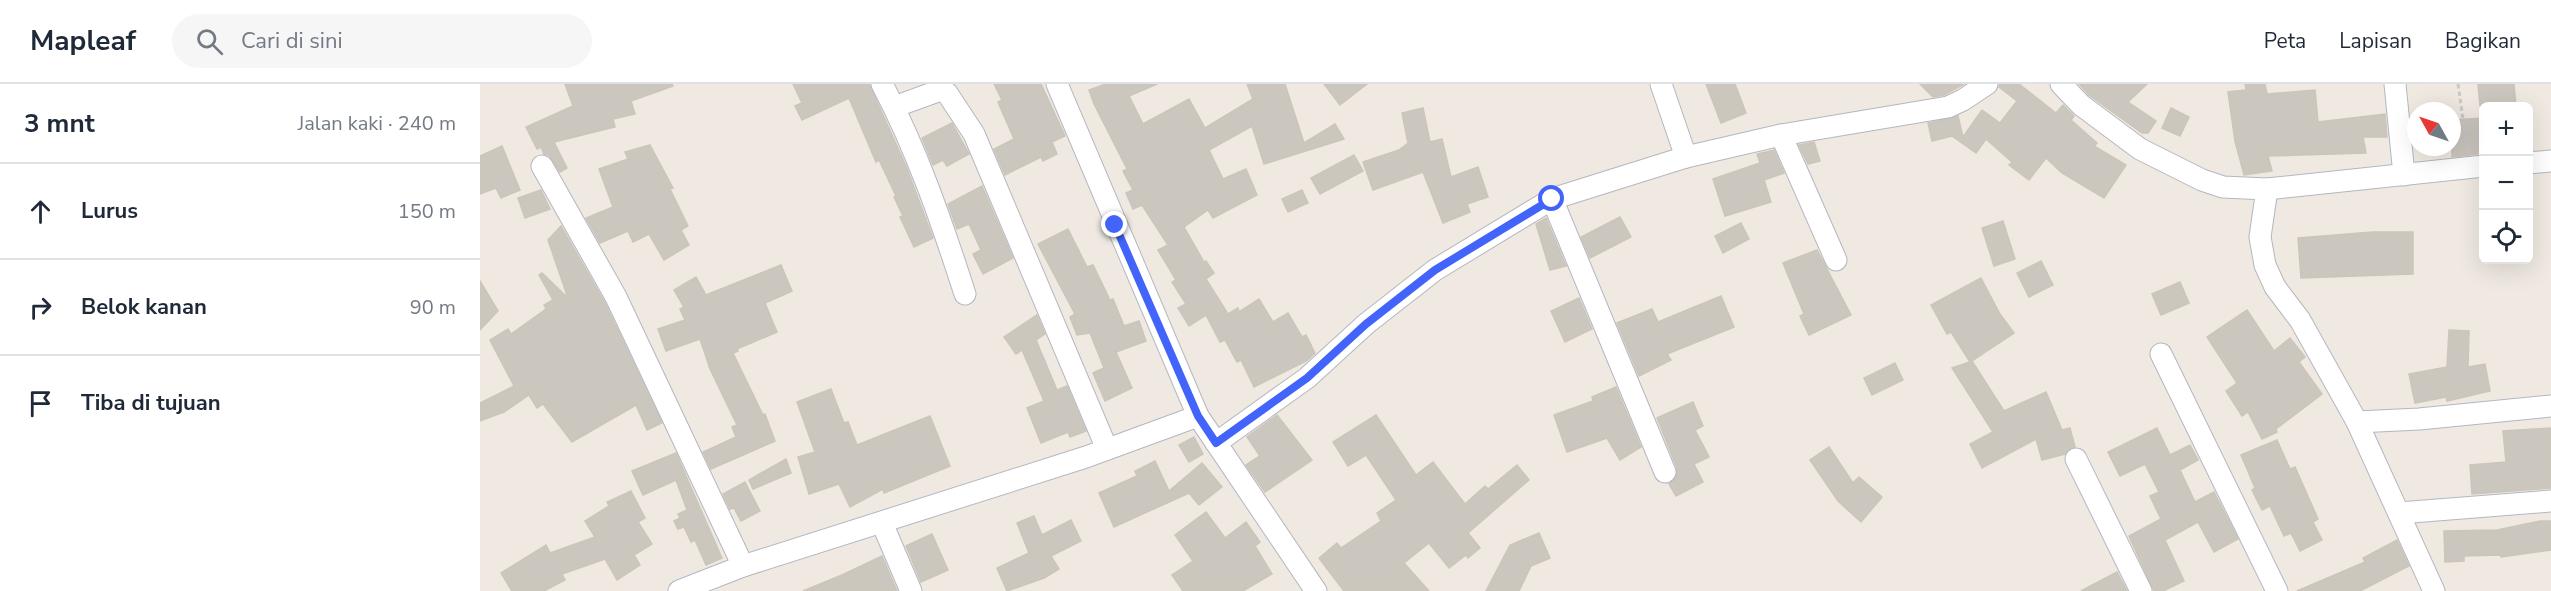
<!DOCTYPE html>
<html lang="id">
<head>
<meta charset="utf-8">
<style>
	:root { --surface:#fff; --page:#f6f6f7; --text:#1f2937; --muted:#747a83; --line:#e0e1e3 }
	body { margin:0; font-family:"Nunito Sans",sans-serif; background:var(--page); color:var(--text) }
	.controls { position:absolute; right:18px; top:18px; display:grid; overflow:hidden; border-radius:9px; box-shadow:0 6px 24px #0002 }
	.controls button { width:54px; height:54px; display:grid; place-items:center; padding:0; border:0; border-bottom:2px solid var(--line); background:var(--surface); color:var(--text); font:30px sans-serif }
	.compass { position:absolute; left:1927px; top:18px; width:54px; height:54px; border-radius:50%; background:var(--surface); box-shadow:0 6px 24px #0002; rotate:310deg }
	.stop { position:absolute; width:18px; height:18px; margin:-14px; border:4px solid #4264fb; border-radius:50%; background:#fff }
	.stop.end { background:#4264fb; border-color:#fff; box-shadow:0 2px 6px #0008 }
	.list { margin:0; padding:0; list-style:none }
	h2 { display:flex; justify-content:space-between; align-items:center; height:78px; margin:0; padding:0 24px; font-size:26px }
	h2 small { font-size:20px; font-weight:400; color:var(--muted) }
	.list li { display:grid; grid-template-columns:39px 1fr auto; gap:18px; align-items:center; box-sizing:border-box; height:96px; padding:0 24px; border-top:2px solid var(--line) }
	.list b { display:block; font-size:22px; white-space:nowrap }
	.list em { font-size:20px; font-style:normal; color:var(--muted) }
	.icon { flex:none; width:33px; height:33px; fill:none; stroke:currentColor; stroke-width:2; stroke-linecap:round; stroke-linejoin:round }
	.map { position:relative; flex:none; width:2071px; height:507px; overflow:hidden }
	header { display:flex; align-items:center; gap:36px; box-sizing:border-box; height:84px; padding:0 30px; background:var(--surface); border-bottom:2px solid var(--line) }
	header strong { font-size:28px }
	nav { display:flex; gap:33px; margin-inline-start:auto; font-size:21px }
	.search { width:420px; height:54px; background:var(--page); display:flex; align-items:center; gap:15px; box-sizing:border-box; padding:0 21px; border-radius:33px; color:var(--muted); font-size:22px }
	main { display:flex }
	aside { flex:1; background:var(--surface) }
	.map>svg:first-child { display:block }
</style>
</head>
<body>
<header>
<strong>Mapleaf</strong>
<div class="search"><svg class="icon" aria-label="search" viewBox="0 0 24 24"><circle cx="10" cy="10" r="6"/><path d="M15 15l6 6"/></svg>Cari di sini</div>
<nav><a>Peta</a><a>Lapisan</a><a>Bagikan</a></nav>
</header>
<main>
<aside>
<h2>3 mnt<small>Jalan kaki · 240 m</small></h2>
<ul class="list">
<li><svg class="icon" aria-label="ahead" viewBox="0 0 24 24"><path d="M12 20V5M6 11l6-6 6 6"/></svg><div><b>Lurus</b></div><em>150 m</em></li>
<li><svg class="icon" aria-label="right" viewBox="0 0 24 24"><path d="M7 20v-9h11M14 6l5 5-5 5"/></svg><div><b>Belok kanan</b></div><em>90 m</em></li>
<li><svg class="icon" aria-label="arrive" viewBox="0 0 24 24"><path d="M6 21V4h12l-3 4 3 4H6"/></svg><div><b>Tiba di tujuan</b></div></li>
</ul>
</aside>
<div class="map">
<svg width="2071" height="507" viewBox="0 0 2071 507">
	<rect width="100%" height="100%" fill="#efe9e1"/>
	<g fill="#cbc7bf" stroke="#cbc5ba" stroke-width="1.5">
		<path d="M 85,0 L 192,0 L 193,2 L 151,17 L 155,30 L 133,35 L 135,43 L 74,58 L 87,84 L 80,88 L 69,71 L 64,70 L 61,63 L 57,65 L 46,43 L 93,22 Z"/>
		<path d="M 313,0 L 389,0 L 426,82 L 453,154 L 434,163 L 420,133 L 423,132 L 414,113 L 416,112 L 399,76 L 396,78 L 369,14 L 322,36 L 315,22 L 322,19 Z"/>
		<path d="M 514,0 L 561,0 L 585,52 L 572,58 L 577,70 L 563,77 L 561,73 L 525,91 L 514,65 L 534,55 L 518,18 L 522,16 Z"/>
		<path d="M 626,0 L 677,0 L 649,12 L 663,40 L 709,15 L 725,44 L 773,15 L 767,0 L 805,0 L 824,59 L 855,40 L 864,55 L 784,80 L 772,42 L 729,66 L 743,95 L 766,85 L 777,111 L 733,134 L 728,126 L 704,143 L 724,178 L 726,177 L 734,189 L 726,195 L 748,230 L 758,224 L 759,228 L 779,215 L 793,238 L 808,229 L 822,253 L 826,251 L 835,269 L 826,277 L 774,303 L 761,276 L 757,278 L 745,256 L 740,258 L 726,231 L 709,242 L 698,224 L 706,220 L 692,198 L 696,196 L 678,166 L 688,161 L 662,121 L 653,125 L 646,109 L 653,106 L 643,87 L 647,85 L 614,20 L 609,6 Z"/>
		<path d="M 844,0 L 887,0 L 860,21 Z"/>
		<path d="M 1226,0 L 1255,0 L 1266,29 L 1241,39 Z"/>
		<path d="M 1440,0 L 1484,0 L 1464,11 L 1453,13 Z"/>
		<path d="M 1520,0 L 1539,0 L 1576,29 L 1583,21 L 1594,32 L 1591,36 L 1617,59 L 1614,62 L 1646,81 L 1624,114 L 1582,89 L 1566,74 L 1549,96 L 1529,81 L 1532,78 L 1506,55 L 1496,69 L 1472,52 L 1452,57 L 1448,39 L 1478,32 L 1483,53 L 1502,26 L 1520,39 L 1537,17 L 1519,3 Z"/>
		<path d="M 1599,0 L 1667,0 L 1648,18 L 1676,37 L 1668,49 L 1662,49 L 1609,11 Z"/>
		<path d="M 1765,0 L 1785,0 L 1787,10 L 1835,6 L 1838,38 L 1905,30 L 1907,53 L 1883,53 L 1886,69 L 1788,72 L 1792,87 L 1764,91 L 1755,57 L 1748,8 L 1766,6 Z"/>
		<path d="M 1998,0 L 2034,0 L 2036,22 L 2000,22 Z"/>
		<path d="M 943,24 L 950,58 L 962,55 L 971,93 L 998,83 L 1008,113 L 987,120 L 990,128 L 963,139 L 943,88 L 893,106 L 883,78 L 919,66 L 928,59 L 922,29 Z"/>
		<path d="M 1691,24 L 1709,33 L 1700,52 L 1682,44 Z"/>
		<path d="M 2004,34 L 2004,69 L 1972,73 L 1972,36 Z"/>
		<path d="M 472,39 L 489,70 L 467,82 L 463,76 L 453,81 L 442,54 Z"/>
		<path d="M 1334,58 L 1340,77 L 1328,80 L 1319,61 Z"/>
		<path d="M 170,61 L 193,104 L 190,105 L 208,142 L 201,146 L 209,161 L 184,176 L 169,150 L 153,158 L 148,147 L 120,159 L 106,134 L 133,123 L 119,85 L 148,75 L 145,68 Z"/>
		<path d="M 22,62 L 40,106 L 21,114 L 16,104 L 0,110 L 0,72 Z"/>
		<path d="M 1294,66 L 1304,89 L 1284,96 L 1291,118 L 1245,132 L 1233,95 L 1280,79 L 1277,70 Z"/>
		<path d="M 874,71 L 883,87 L 840,110 L 831,94 Z"/>
		<path d="M 502,102 L 533,174 L 503,190 L 493,170 L 501,166 L 489,140 L 477,145 L 468,120 Z"/>
		<path d="M 61,106 L 70,125 L 45,134 L 38,114 Z"/>
		<path d="M 822,106 L 828,119 L 808,128 L 802,115 Z"/>
		<path d="M 1140,133 L 1151,153 L 1110,174 L 1101,153 Z"/>
		<path d="M 1066,134 L 1086,182 L 1070,186 L 1056,140 Z"/>
		<path d="M 1523,137 L 1535,175 L 1514,182 L 1502,144 Z"/>
		<path d="M 1261,139 L 1269,155 L 1243,169 L 1235,152 Z"/>
		<path d="M 81,142 L 125,219 L 182,339 L 167,346 L 156,321 L 92,358 L 63,320 L 57,324 L 49,311 L 24,328 L 0,337 L 0,319 L 34,302 L 10,256 L 28,245 L 31,250 L 66,225 L 64,221 L 73,216 L 59,191 L 62,189 L 88,214 L 68,156 Z"/>
		<path d="M 588,145 L 607,183 L 613,181 L 630,216 L 633,215 L 644,242 L 659,237 L 666,257 L 636,268 L 652,304 L 625,317 L 613,289 L 624,284 L 610,249 L 597,251 L 590,233 L 595,230 L 558,160 Z"/>
		<path d="M 1893,148 L 1933,148 L 1933,190 L 1821,194 L 1818,154 Z"/>
		<path d="M 1337,166 L 1371,231 L 1329,251 L 1320,232 L 1324,230 L 1303,179 Z"/>
		<path d="M 1561,177 L 1573,201 L 1549,213 L 1537,189 Z"/>
		<path d="M 301,181 L 312,207 L 285,219 L 297,248 L 257,265 L 258,267 L 253,269 L 283,331 L 285,330 L 295,357 L 231,385 L 223,368 L 256,353 L 252,343 L 257,341 L 230,285 L 220,255 L 186,267 L 178,245 L 205,236 L 200,225 L 204,223 L 194,206 L 216,193 L 226,211 Z"/>
		<path d="M 1501,194 L 1520,230 L 1534,249 L 1492,277 L 1524,327 L 1566,308 L 1582,346 L 1590,344 L 1595,363 L 1585,370 L 1562,376 L 1556,355 L 1502,384 L 1490,360 L 1513,348 L 1472,284 L 1490,278 L 1471,248 L 1467,250 L 1451,221 Z"/>
		<path d="M 0,197 L 18,227 L 0,246 Z"/>
		<path d="M 1700,198 L 1709,219 L 1681,231 L 1672,210 Z"/>
		<path d="M 1241,212 L 1254,243 L 1187,270 L 1191,276 L 1159,292 L 1137,239 L 1172,225 L 1178,238 Z"/>
		<path d="M 1099,214 L 1112,245 L 1085,258 L 1071,227 Z"/>
		<path d="M 1767,226 L 1794,267 L 1810,254 L 1825,273 L 1819,278 L 1842,310 L 1796,345 L 1797,348 L 1782,355 L 1768,328 L 1762,332 L 1746,307 L 1757,299 L 1727,253 Z"/>
		<path d="M 557,231 L 565,250 L 556,256 L 577,306 L 587,302 L 606,347 L 590,353 L 588,348 L 561,359 L 547,324 L 564,317 L 542,266 L 536,270 L 524,253 Z"/>
		<path d="M 1969,246 L 1989,247 L 1988,283 L 2005,280 L 2010,307 L 1967,317 L 1966,313 L 1935,319 L 1929,290 L 1967,283 Z"/>
		<path d="M 1415,279 L 1423,296 L 1392,311 L 1384,294 Z"/>
		<path d="M 1136,303 L 1161,363 L 1140,376 L 1127,354 L 1087,368 L 1074,331 L 1113,317 L 1112,313 Z"/>
		<path d="M 351,305 L 364,339 L 368,338 L 377,361 L 450,332 L 470,382 L 404,409 L 403,405 L 370,423 L 359,400 L 329,410 L 318,373 L 335,368 L 317,318 Z"/>
		<path d="M 1213,318 L 1223,342 L 1215,346 L 1229,373 L 1214,380 L 1223,398 L 1196,412 L 1189,400 L 1195,395 L 1197,384 L 1177,334 Z"/>
		<path d="M 797,331 L 832,376 L 785,408 L 766,381 L 780,372 L 767,353 Z"/>
		<path d="M 896,331 L 936,391 L 953,378 L 985,420 L 1005,402 L 1008,405 L 1037,381 L 1049,396 L 988,449 L 1000,464 L 988,474 L 986,471 L 969,484 L 949,459 L 924,479 L 949,507 L 864,507 L 839,474 L 857,459 L 861,464 L 901,437 L 897,429 L 916,416 L 886,371 L 868,382 L 853,358 Z"/>
		<path d="M 1677,344 L 1690,371 L 1710,361 L 1718,376 L 1700,386 L 1715,418 L 1734,408 L 1758,455 L 1734,468 L 1718,438 L 1685,456 L 1704,497 L 1683,507 L 1674,507 L 1649,452 L 1681,435 L 1670,412 L 1679,408 L 1665,380 L 1640,392 L 1628,368 Z"/>
		<path d="M 2071,344 L 2071,404 L 1992,410 L 1990,381 L 2026,378 L 2023,347 Z"/>
		<path d="M 714,353 L 723,370 L 709,378 L 699,361 Z"/>
		<path d="M 1797,356 L 1810,385 L 1815,383 L 1838,435 L 1833,438 L 1842,456 L 1820,467 L 1811,449 L 1804,452 L 1790,422 L 1782,426 L 1772,406 L 1775,404 L 1761,371 Z"/>
		<path d="M 1349,363 L 1373,399 L 1379,393 L 1402,413 L 1381,438 L 1358,417 L 1330,376 Z"/>
		<path d="M 196,369 L 242,474 L 226,481 L 215,456 L 211,458 L 204,443 L 198,445 L 194,437 L 200,434 L 198,430 L 207,426 L 196,396 L 163,411 L 152,387 Z"/>
		<path d="M 306,375 L 311,389 L 273,405 L 269,396 Z"/>
		<path d="M 675,377 L 689,407 L 722,379 L 742,403 L 719,421 L 709,409 L 634,443 L 619,409 L 657,392 L 655,387 Z"/>
		<path d="M 265,398 L 280,427 L 261,437 L 254,424 L 250,425 L 243,410 Z"/>
		<path d="M 151,407 L 165,434 L 158,438 L 172,460 L 154,471 L 160,481 L 137,496 L 125,475 L 82,490 L 85,496 L 64,507 L 32,507 L 21,489 L 66,461 L 70,469 L 115,453 L 105,437 L 129,422 L 127,418 Z"/>
		<path d="M 726,428 L 745,454 L 766,438 L 780,458 L 775,462 L 792,490 L 763,507 L 703,507 L 692,491 L 713,477 L 695,451 Z"/>
		<path d="M 554,432 L 562,451 L 591,436 L 601,457 L 571,472 L 579,485 L 564,494 L 527,507 L 517,484 L 549,469 L 537,439 Z"/>
		<path d="M 2060,437 L 2071,437 L 2071,466 L 2021,473 L 2020,471 L 1984,472 L 1984,477 L 1965,478 L 1964,447 L 2017,446 Z"/>
		<path d="M 1059,449 L 1070,474 L 1051,482 L 1039,507 L 1006,507 L 1030,461 Z"/>
		<path d="M 452,450 L 468,486 L 441,498 L 426,462 Z"/>
		<path d="M 1917,456 L 1929,482 L 1880,507 L 1817,507 L 1885,478 L 1883,474 Z"/>
		<path d="M 402,472 L 417,507 L 323,507 L 362,491 Z"/>
		<path d="M 1637,488 L 1647,507 L 1601,507 Z"/>
	</g>
	<g fill="none" stroke-linecap="round" stroke-linejoin="round">
		<defs>
			<g id="minor">
				<path d="M 402,0 C 437,66 462,139 485,210"/>
				<path d="M 577,0 L 718,332 L 836,507"/>
				<path d="M 1181,0 L 1206,73"/>
				<path d="M 1581,0 L 1601,21 L 1660,65 L 1722,96 L 1743,103 L 1787,105 L 2004,82"/>
				<path d="M 1915,0 L 1924,91"/>
				<path d="M 414,23 L 461,6 L 467,9 L 494,50 L 627,365"/>
				<path d="M 1301,51 L 1356,176"/>
				<path d="M 2048,79 L 2071,77"/>
				<path d="M 62,82 L 136,213 L 263,482"/>
				<path d="M 1787,105 L 1780,153 L 1785,181 L 1795,203 L 1820,236 L 1877,338 L 1954,507"/>
				<path d="M 1072,115 L 1185,388"/>
				<path d="M 1681,270 L 1797,507"/>
				<path d="M 1877,338 L 1939,335 L 2071,322"/>
				<path d="M 736,359 L 827,294 L 886,240 L 955,186 L 1072,115 L 1206,73 L 1301,51 L 1468,23 L 1483,16 L 1507,0"/>
				<path d="M 1596,375 L 1661,507"/>
				<path d="M 1919,429 L 2071,417"/>
				<path d="M 402,439 L 431,507"/>
				<path d="M 199,507 L 263,482 L 606,373 L 718,332"/>
			</g>
		</defs>
		<use href="#minor" stroke="#b4b7c1" stroke-width="23"/>
		<path stroke="#c9c9c9" stroke-width="3" stroke-dasharray="4.5 3" stroke-linecap="butt" d="M 1978,0 L 1987,64"/>
		<use href="#minor" stroke="#fff" stroke-width="21"/>
	</g>
	<g fill="none" stroke-linecap="round" stroke-linejoin="round">
		<path stroke="#4264fb" stroke-width="8" d="M 635,141 L 718,332 L 736,359 L 827,294 L 886,240 L 955,186 L 1072,115"/>
	</g>
</svg>
<div class="controls">
<button>+</button>
<button>−</button>
<button><svg class="icon" aria-label="locate" viewBox="0 0 24 24"><circle cx="12" cy="12" r="6"/><path d="M12 2v4M12 18v4M2 12h4M18 12h4"/></svg></button>
</div>
<svg class="compass" viewBox="-18 -18 36 36"><path d="M0-13l5 13h-10z" fill="#e53935"/><path d="M0 13l5-13h-10z" fill="#747a83"/></svg>
<div class="stop" style="left:1072px;top:115px"></div>
<div class="stop end" style="left:635px;top:141px"></div>
</div>
</main>
</body>
</html>
